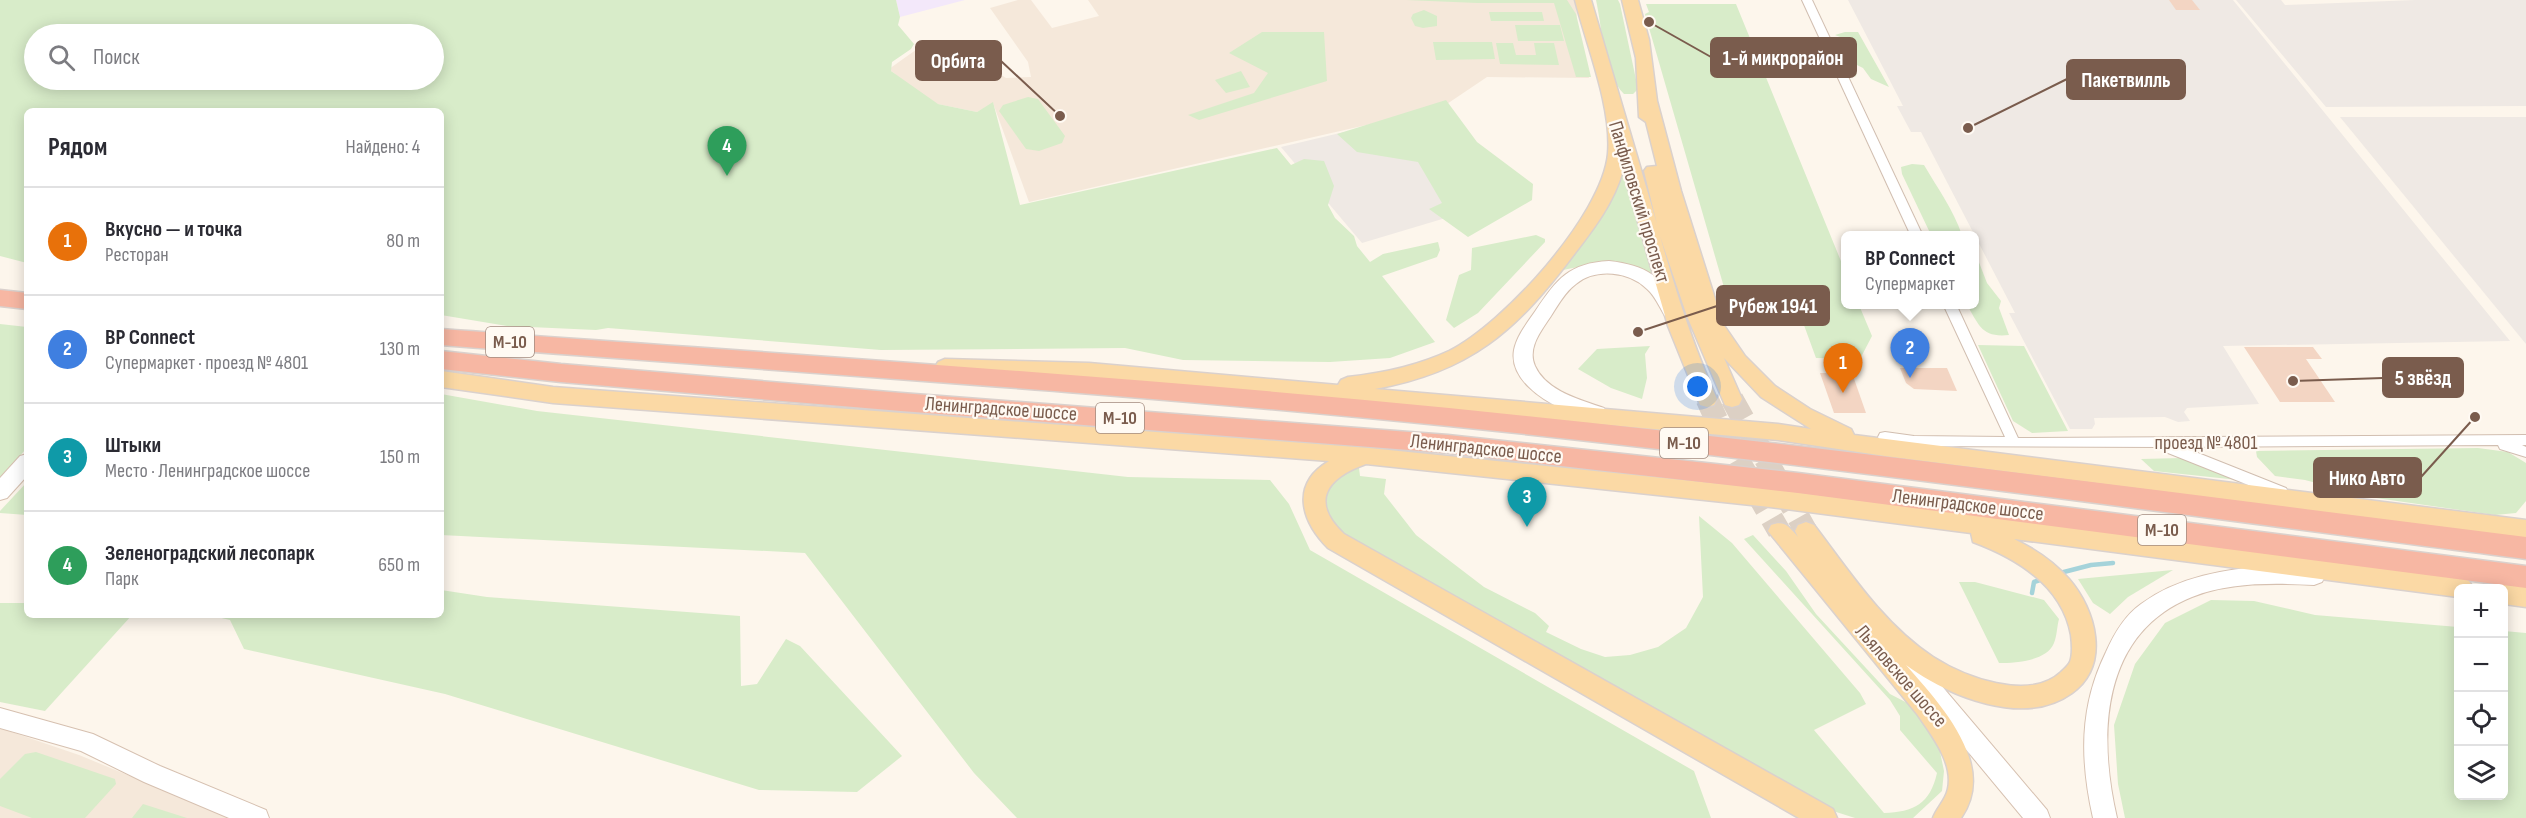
<!DOCTYPE html>
<html lang="ru">
<head>
<meta charset="utf-8">
<style>
	:root { --surface:#fff; --page:#f7f7f7; --text:#2b2b33; --muted:#7c7c81; --line:#e1e1e2; --accent:#db2777 }
	body { margin:0; font-family:"Sofia Sans Condensed",sans-serif; background:var(--page); color:var(--text) }
	.controls { position:absolute; right:18px; bottom:18px; display:grid; overflow:hidden; border-radius:9px; box-shadow:0 3px 15px #0003 }
	.controls button { width:54px; height:54px; display:grid; place-items:center; padding:0; border:0; border-bottom:2px solid var(--line); background:var(--surface); color:var(--text); font:30px sans-serif }
	.you { position:absolute; left:1698px; top:387px; width:21px; height:21px; margin:-15px; border:4px solid #fff; border-radius:50%; background:#1a73e8; box-shadow:0 0 0 9px #1a73e833 }
	.badge { display:grid; place-items:center; width:39px; height:39px; border-radius:50%; background:var(--accent); color:#fff; font-size:20px; font-weight:700 }
	.pin { position:absolute; translate:-50% -50px; filter:drop-shadow(0 2px 3px #0008) }
	.pin::after { content:''; position:absolute; top:32px; width:21px; height:18px; background:inherit; clip-path:polygon(0 0,100% 0,50% 100%) }
	.popup { position:absolute; left:1841px; top:231px; width:138px; height:78px; box-sizing:border-box; display:grid; place-content:center; border-radius:9px; background:var(--surface); filter:drop-shadow(0 2px 4px #0005); font-size:20px; white-space:nowrap; color:var(--muted) }
	.popup b { font-size:22px; color:var(--text) }
	.popup::after { content:''; position:absolute; left:50%; top:100%; margin-left:-12px; border:12px solid transparent; border-top-color:var(--surface) }
	.list { margin:0; padding:0; list-style:none }
	h2 { display:flex; justify-content:space-between; align-items:center; height:78px; margin:0; padding:0 24px; font-size:26px }
	h2 small { font-size:20px; font-weight:400; color:var(--muted) }
	.list li { display:grid; grid-template-columns:39px 1fr auto; gap:18px; align-items:center; box-sizing:border-box; height:108px; padding:0 24px; border-top:2px solid var(--line) }
	.list b { display:block; font-size:22px; white-space:nowrap }
	.list p { margin:0; font-size:20px; white-space:nowrap; color:var(--muted) }
	.list em { font-size:20px; font-style:normal; color:var(--muted) }
	.icon { flex:none; width:33px; height:33px; fill:none; stroke:currentColor; stroke-width:2; stroke-linecap:round; stroke-linejoin:round }
	.map { position:relative; flex:none; width:2526px; height:818px; overflow:hidden }
	.search { position:absolute; background:var(--surface); box-shadow:0 3px 15px #0003; left:24px; top:24px; width:420px; height:66px; display:flex; align-items:center; gap:15px; box-sizing:border-box; padding:0 21px; border-radius:33px; color:var(--muted); font-size:22px }
	.panel { position:absolute; background:var(--surface); box-shadow:0 3px 15px #0003; left:24px; top:108px; width:420px; height:510px; border-radius:9px }
	.map>svg:first-child { display:block }
</style>
</head>
<body>
<div class="map">
<svg width="2526" height="818" viewBox="0 0 2526 818">
	<rect width="100%" height="100%" fill="#fdf6ec"/>
	<g fill="#f5e8da">
		<path d="M 1018,0 L 1031,0 L 1052,28 L 1099,16 L 1088,0 L 1576,0 L 1577,21 L 1589,78 L 1487,77 L 1441,108 L 1029,202 L 993,103 L 977,112 L 928,102 L 889,69 L 927,42 L 962,50 L 1006,78 L 1031,77 L 1028,62 L 990,8 Z"/>
		<path d="M 0,728 L 79,755 L 232,818 L 0,818 Z"/>
	</g>
	<g fill="#efe9e4">
		<path d="M 1848,0 L 2233,0 L 2510,341 L 2223,346 L 2259,404 L 2187,408 L 2184,412 L 2190,421 L 2178,422 L 2165,417 L 2094,418 L 2095,424 L 2092,429 L 2070,429 L 2009,313 L 2015,313 L 1921,132 L 1911,132 L 1897,106 L 1903,106 Z"/>
		<path d="M 2236,0 L 2281,0 L 2285,5 L 2415,0 L 2526,0 L 2526,106 L 2326,107 Z"/>
		<path d="M 1441,109 L 1519,196 L 1362,243 L 1281,147 Z"/>
		<path d="M 2340,117 L 2526,117 L 2526,344 Z"/>
	</g>
	<path fill="#f3e8fa" d="M 896,0 L 965,0 L 900,17 Z"/>
	<g fill="#d8ecc9" fill-rule="evenodd">
		<path d="M 0,0 L 896,0 L 900,17 L 898,25 L 914,44 L 911,49 L 892,62 L 891,71 L 938,104 L 977,112 L 993,102 L 1020,205 L 1277,148 L 1291,165 L 1304,159 L 1324,161 L 1334,186 L 1328,205 L 1335,218 L 1354,236 L 1357,246 L 1370,262 L 1383,254 L 1438,242 L 1440,250 L 1437,257 L 1382,276 L 1435,342 L 1390,358 L 1330,362 L 1183,360 L 1125,348 L 881,350 L 608,328 L 596,330 L 507,326 L 441,315 L 441,111 L 27,111 L 27,263 L 0,256 ZM 434,34 L 434,80 L 34,80 L 34,34 Z"/>
		<path d="M 1406,0 L 1567,0 L 1576,14 L 1591,77 L 1576,77 L 1554,3 L 1477,3 Z"/>
		<path d="M 1596,0 L 1618,0 L 1620,4 L 1638,89 L 1633,94 L 1624,94 C 1604,74 1602,27 1596,0 Z"/>
		<path d="M 1646,4 L 1736,4 L 1845,271 L 1846,304 L 1859,305 L 1872,336 L 1860,359 L 1816,358 L 1801,317 L 1739,317 L 1732,315 L 1645,14 L 1649,12 Z"/>
		<path d="M 1424,10 L 1437,16 L 1437,26 L 1423,28 L 1415,26 L 1411,18 L 1413,14 Z"/>
		<path d="M 1489,12 L 1542,12 L 1544,21 L 1491,21 Z"/>
		<path d="M 1515,25 L 1560,25 L 1564,41 L 1518,41 Z"/>
		<path d="M 1262,32 L 1324,32 L 1327,81 L 1199,120 L 1188,115 L 1254,93 L 1268,73 L 1229,53 Z"/>
		<path d="M 1845,32 L 1858,32 L 1889,87 L 1871,79 L 1863,68 L 1857,65 L 1856,77 L 1847,62 L 1842,46 L 1848,40 L 1835,35 Z"/>
		<path d="M 1433,42 L 1492,42 L 1495,59 L 1436,60 Z"/>
		<path d="M 1496,43 L 1513,43 L 1516,55 L 1536,55 L 1534,43 L 1554,43 L 1559,65 L 1500,64 Z"/>
		<path d="M 1241,71 L 1250,87 L 1226,93 L 1215,80 Z"/>
		<path d="M 1028,97 L 1038,99 L 1065,136 L 1062,143 L 1039,151 L 1026,149 L 999,111 L 1003,105 Z"/>
		<path d="M 1446,100 L 1477,142 L 1533,184 L 1532,200 L 1468,237 L 1429,209 L 1442,203 L 1418,162 L 1357,152 L 1337,134 Z"/>
		<path d="M 1912,164 L 1924,165 C 1938,189 1953,209 1962,235 L 1931,235 L 1902,174 L 1901,167 Z"/>
		<path d="M 1621,167 L 1629,180 L 1656,277 C 1615,263 1602,261 1559,271 Z"/>
		<path d="M 1536,235 L 1545,239 L 1545,242 L 1478,313 L 1454,328 L 1446,320 L 1459,275 L 1471,270 L 1472,248 Z"/>
		<path d="M 1975,252 L 1987,283 L 2001,301 L 1999,308 L 2009,335 C 1982,338 1979,325 1967,305 L 1974,304 Z"/>
		<path d="M 0,324 L 27,327 L 27,448 L 0,477 Z"/>
		<path d="M 1978,345 L 2024,346 L 2068,431 L 2032,433 L 2013,421 Z"/>
		<path d="M 1650,346 L 1645,354 L 1647,378 L 1642,399 L 1611,388 L 1578,369 L 1597,349 Z"/>
		<path d="M 441,394 L 537,411 L 1128,477 L 1270,480 L 1289,504 L 1310,550 L 1694,771 L 1711,818 L 1017,818 L 974,773 L 805,553 L 441,535 Z"/>
		<path d="M 2478,448 L 2508,452 L 2526,463 L 2526,501 L 2516,513 L 2495,515 L 2369,497 L 2305,480 L 2275,476 L 2257,457 L 2256,451 Z"/>
		<path d="M 2181,458 L 2238,480 L 2154,471 L 2141,459 Z"/>
		<path d="M 1348,467 L 1359,468 L 1360,476 L 1386,479 L 1384,494 L 1416,535 L 1484,587 L 1535,613 L 1549,626 L 1546,632 L 1581,649 L 1605,657 L 1630,655 L 1658,647 L 1686,628 L 1703,597 L 1699,516 L 1732,543 L 1860,693 L 1866,704 L 1814,730 L 1884,813 C 1914,812 1930,804 1937,773 L 1900,730 L 1900,716 L 1890,700 L 1744,539 L 1753,535 L 1786,571 L 1816,614 L 1890,694 L 1917,708 L 1938,742 L 1944,771 L 1942,791 L 1913,818 L 1855,818 L 1833,811 L 1340,537 L 1325,517 L 1322,491 Z"/>
		<path d="M 27,482 L 27,515 L 0,513 L 0,511 Z"/>
		<path d="M 2173,570 L 2128,597 L 2110,614 L 2093,603 L 2078,579 Z"/>
		<path d="M 1959,582 L 1975,582 L 2044,600 L 2059,619 C 2057,626 2057,636 2054,643 C 2047,661 2016,663 1999,663 Z"/>
		<path d="M 441,590 L 487,597 L 740,616 L 741,686 L 757,684 L 786,639 L 800,646 L 902,756 L 857,792 L 759,790 L 445,694 L 244,649 L 230,620 L 209,615 L 441,615 Z"/>
		<path d="M 2211,600 L 2254,601 L 2315,615 L 2458,627 L 2458,796 L 2504,796 L 2504,631 L 2526,633 L 2526,818 L 2125,818 L 2118,784 L 2114,725 L 2135,664 L 2165,623 Z"/>
		<path d="M 0,603 L 27,603 L 27,615 L 132,615 L 45,711 L 0,702 Z"/>
		<path d="M 36,752 L 115,779 L 116,784 L 85,818 L 32,818 L 0,806 L 0,779 L 25,754 Z"/>
		<path d="M 143,804 L 187,818 L 132,818 Z"/>
	</g>
	<g fill="none" stroke-linecap="round" stroke-linejoin="round">
		<g stroke="#a5d3da" stroke-width="4.5">
			<path d="M 2060,573 L 2091,565 L 2113,563"/>
			<path d="M 2032,593 L 2034,582 L 2043,579"/>
		</g>
	</g>
	<g fill="#f3d5c3">
		<path d="M 2169,0 L 2192,0 L 2200,10 L 2176,10 Z"/>
		<path d="M 2244,347 L 2313,347 L 2322,359 L 2306,359 L 2335,402 L 2280,402 Z"/>
		<path d="M 1900,368 L 1947,368 L 1957,391 L 1914,389 L 1906,383 Z"/>
		<path d="M 1820,373 L 1852,373 L 1866,413 L 1834,413 Z"/>
	</g>
	<g fill="none" stroke-linecap="round" stroke-linejoin="round">
		<g stroke="#dcd0c4" stroke-width="23" stroke-dasharray="23 11" stroke-linecap="butt">
			<path d="M 1707,399 L 1723,434 L 1779,531"/>
			<path d="M 1732,399 L 1806,531"/>
		</g>
		<defs>
			<g id="street">
				<path d="M 1802,0 L 1812,0 L 1923,236 L 1911,236 Z"/>
				<path d="M 1943,304 L 1956,304 L 2018,438 L 2526,435 L 2526,445 L 2522,445 L 2526,447 L 2526,457 L 2500,449 L 2498,445 L 2183,447 L 2286,488 L 2288,492 L 2286,496 L 2281,498 L 2163,451 L 2161,447 L 1914,446 L 1880,441 L 1878,437 L 1880,433 L 1885,432 L 1914,436 L 2005,437 Z"/>
			</g>
			<g id="secondary">
				<path d="M 1609,261 C 1646,265 1664,277 1680,311 L 1677,316 L 1671,317 L 1665,316 C 1659,306 1655,296 1647,289 C 1629,271 1595,268 1576,284 C 1565,292 1558,305 1551,316 C 1541,331 1527,348 1535,366 C 1546,391 1581,400 1604,408 L 1607,413 L 1604,418 C 1591,422 1576,415 1564,410 C 1542,400 1509,379 1514,350 C 1517,335 1528,322 1536,310 C 1557,279 1569,263 1609,261 Z"/>
				<path d="M 27,454 L 27,476 L 7,498 L 0,500 L 0,478 L 20,456 Z"/>
				<path d="M 2271,566 L 2314,567 L 2322,570 L 2325,576 L 2322,582 L 2314,585 C 2274,583 2230,582 2192,597 C 2100,634 2098,736 2117,818 L 2093,818 C 2080,760 2079,707 2106,652 C 2114,634 2124,616 2141,604 C 2179,576 2225,569 2271,566 Z"/>
				<path d="M 1899,642 L 1907,645 L 2047,810 L 2050,818 L 2023,818 L 1891,659 L 1888,652 L 1891,645 Z"/>
				<path d="M 0,708 L 93,734 L 160,766 L 266,810 L 269,818 L 229,818 L 144,782 L 81,751 L 0,728 Z"/>
			</g>
			<g id="primary">
				<path d="M 1575,0 L 1591,0 L 1657,224 L 1644,171 L 1647,167 L 1657,166 L 1646,122 L 1639,117 L 1636,58 L 1622,0 L 1638,0 L 1649,40 L 1657,101 L 1681,191 L 1723,324 L 1745,356 L 1775,386 L 1810,409 L 1851,429 L 1854,435 L 2526,520 L 2526,538 L 1885,456 L 1778,440 L 1089,379 L 945,375 L 938,372 L 935,367 L 938,362 L 945,359 L 1089,363 L 1338,385 L 1341,380 L 1348,377 C 1383,373 1417,366 1449,351 C 1503,324 1602,216 1608,154 C 1612,107 1587,47 1575,0 ZM 1623,170 L 1668,326 L 1700,405 L 1707,407 L 1714,405 L 1717,399 C 1693,346 1676,292 1660,236 L 1687,316 L 1725,405 L 1732,407 L 1739,405 L 1742,399 L 1724,358 L 1761,397 L 1811,429 L 1778,424 L 1375,389 C 1470,372 1516,331 1572,257 C 1593,230 1614,203 1623,170 Z"/>
				<path d="M 441,371 L 553,387 L 1369,448 L 1770,489 L 2461,578 L 2469,581 L 2473,588 L 2458,588 L 2458,597 L 2014,539 C 2035,549 2054,562 2069,579 C 2096,610 2111,665 2072,693 C 2024,728 1948,696 1906,665 C 1940,704 1998,765 1961,818 L 1933,818 C 1936,810 1941,805 1945,797 C 1959,769 1932,736 1917,714 L 1768,531 L 1771,525 C 1785,520 1789,527 1798,537 L 1795,531 L 1798,525 L 1806,522 L 1814,525 C 1849,571 1883,624 1933,657 C 1964,677 2029,702 2061,672 C 2064,669 2068,666 2070,662 C 2073,654 2072,643 2071,635 C 2062,585 2016,558 1973,542 L 1971,533 L 1770,507 L 1366,464 C 1326,478 1310,502 1344,534 L 1833,809 L 1837,818 L 1799,818 L 1328,548 C 1301,521 1290,484 1329,461 L 553,403 L 441,387 Z"/>
				<path d="M 2504,584 L 2526,587 L 2526,607 L 2504,604 L 2504,588 L 2495,588 Z"/>
			</g>
			<g id="highway">
				<path d="M 0,290 L 27,293 L 27,309 L 0,306 Z"/>
				<path d="M 441,329 C 777,354 1114,375 1449,408 C 1809,444 2167,492 2526,537 L 2526,559 C 2167,513 1809,463 1449,426 C 1114,392 777,371 441,345 Z"/>
				<path d="M 441,351 L 561,364 L 901,393 L 1448,435 L 1798,473 L 2526,566 L 2526,588 L 1798,493 L 1448,453 L 901,411 L 561,382 L 441,369 Z"/>
			</g>
		</defs>
		<use href="#street" stroke="#d1beb0" stroke-width="2"/>
		<use href="#secondary" stroke="#d6c0b0" stroke-width="2"/>
		<use href="#primary" stroke="#dad1cd" stroke-width="3"/>
		<use href="#highway" stroke="#dad1cd" stroke-width="3"/>
		<use href="#street" fill="#fff" fill-rule="evenodd"/>
		<use href="#secondary" fill="#fff" fill-rule="evenodd"/>
		<use href="#primary" fill="#fbd9a5" fill-rule="evenodd"/>
		<use href="#highway" fill="#f7b7a3" fill-rule="evenodd"/>
	</g>
	<g text-anchor="middle" dominant-baseline="central" stroke-width="4.5" stroke-linejoin="round" paint-order="stroke">
		<g fill="#fffaf3" stroke="#a28b7f" stroke-width="1.5">
			<rect x="486" y="327" width="48" height="30" rx="4.5"/>
			<rect x="1096" y="403" width="48" height="30" rx="4.5"/>
			<rect x="1660" y="428" width="48" height="30" rx="4.5"/>
			<rect x="2138" y="515" width="48" height="30" rx="4.5"/>
		</g>
		<g font-size="18" font-weight="bold" fill="#7a5c4d">
			<text x="510" y="342">М-10</text>
			<text x="1120" y="418">М-10</text>
			<text x="1684" y="443">М-10</text>
			<text x="2162" y="530">М-10</text>
		</g>
		<g font-size="20" fill="#7a5c4d" stroke="#fffaf3">
			<text transform="translate(1639 202) rotate(73)">Панфиловский проспект</text>
			<text transform="translate(1001 409) rotate(4)">Ленинградское шоссе</text>
			<text x="2206" y="443">проезд № 4801</text>
			<text transform="translate(1486 449) rotate(6)">Ленинградское шоссе</text>
			<text transform="translate(1968 505) rotate(7)">Ленинградское шоссе</text>
			<text transform="translate(1901 676) rotate(49)">Льяловское шоссе</text>
		</g>
	</g>
	<path fill="none" stroke="#7a5c4d" stroke-width="2" d="M1649 22L1711 57M1060 116L1001 61M1968 128L2067 79M1638 332L1717 306M2293 381L2383 378M2475 417L2421 477"/>
	<g fill="#7a5c4d" stroke="#fffaf3" stroke-width="2">
		<circle cx="1649" cy="22" r="6"/>
		<circle cx="1060" cy="116" r="6"/>
		<circle cx="1968" cy="128" r="6"/>
		<circle cx="1638" cy="332" r="6"/>
		<circle cx="2293" cy="381" r="6"/>
		<circle cx="2475" cy="417" r="6"/>
	</g>
	<g fill="#7a5c4d" stroke="#7a5c4d" stroke-width="2">
		<rect x="1711" y="38" width="145" height="39" rx="6"/>
		<rect x="916" y="41" width="85" height="39" rx="6"/>
		<rect x="2067" y="60" width="118" height="39" rx="6"/>
		<rect x="1717" y="286" width="112" height="39" rx="6"/>
		<rect x="2383" y="358" width="80" height="39" rx="6"/>
		<rect x="2314" y="458" width="107" height="39" rx="6"/>
	</g>
	<g font-size="21" text-anchor="middle" font-weight="bold" fill="#fff">
		<text x="1783" y="65">1-й микрорайон</text>
		<text x="958" y="68">Орбита</text>
		<text x="2126" y="87">Пакетвилль</text>
		<text x="1773" y="313">Рубеж 1941</text>
		<text x="2423" y="385">5 звёзд</text>
		<text x="2367" y="485">Нико Авто</text>
	</g>
</svg>
<div class="controls">
<button>+</button>
<button>−</button>
<button><svg class="icon" aria-label="locate" viewBox="0 0 24 24"><circle cx="12" cy="12" r="6"/><path d="M12 2v4M12 18v4M2 12h4M18 12h4"/></svg></button>
<button><svg class="icon" aria-label="layers" viewBox="0 0 24 24"><path d="M12 4l9 5-9 5-9-5zM3 14l9 5 9-5"/></svg></button>
</div>
<div class="you"></div>
<div class="pin badge" style="left:1843px;top:393px;background:#e8710a">1</div>
<div class="pin badge" style="left:1910px;top:378px;background:#3f7fe0">2</div>
<div class="popup"><b>ВР Connect</b>Супермаркет</div>
<div class="pin badge" style="left:1527px;top:527px;background:#0f9aa8">3</div>
<div class="pin badge" style="left:727px;top:176px;background:#2e9e5b">4</div>
<div class="search"><svg class="icon" aria-label="search" viewBox="0 0 24 24"><circle cx="10" cy="10" r="6"/><path d="M15 15l6 6"/></svg>Поиск</div>
<section class="panel">
<h2>Рядом<small>Найдено: 4</small></h2>
<ul class="list">
<li><span class="badge" style="background:#e8710a">1</span><div><b>Вкусно — и точка</b><p>Ресторан</p></div><em>80 m</em></li>
<li><span class="badge" style="background:#3f7fe0">2</span><div><b>ВР Connect</b><p>Супермаркет · проезд № 4801</p></div><em>130 m</em></li>
<li><span class="badge" style="background:#0f9aa8">3</span><div><b>Штыки</b><p>Место · Ленинградское шоссе</p></div><em>150 m</em></li>
<li><span class="badge" style="background:#2e9e5b">4</span><div><b>Зеленоградский лесопарк</b><p>Парк</p></div><em>650 m</em></li>
</ul>
</section>
</div>
</body>
</html>
